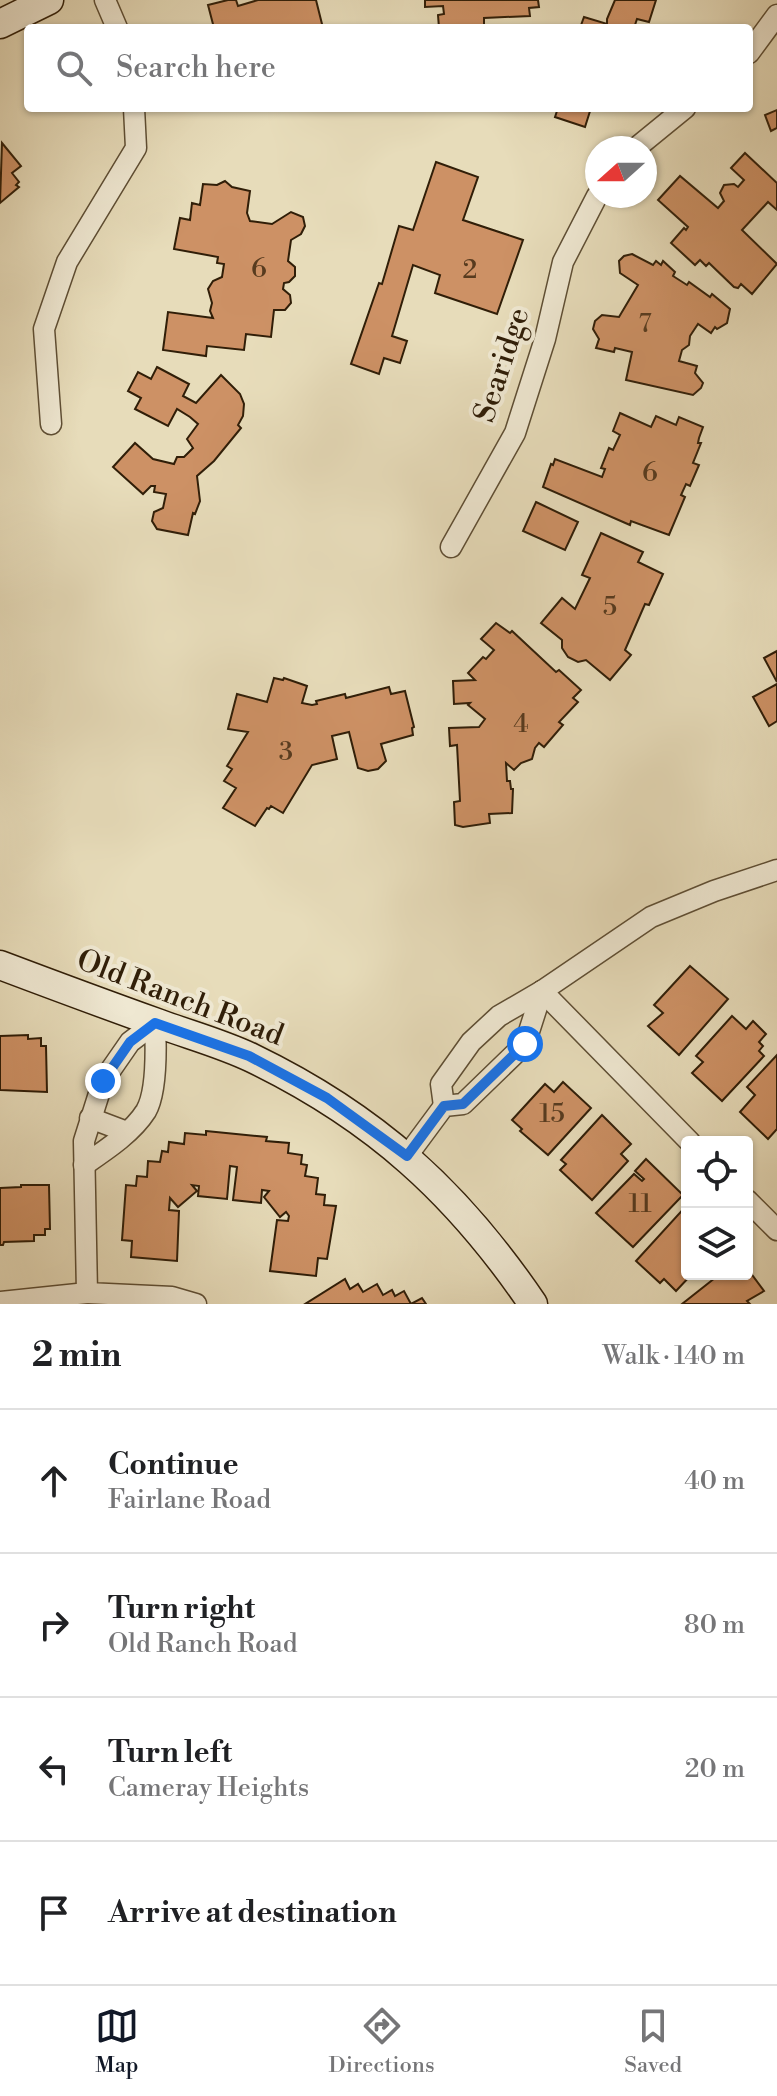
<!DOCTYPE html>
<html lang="en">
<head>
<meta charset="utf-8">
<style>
	:root { --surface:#fff; --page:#f6f6f6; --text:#202124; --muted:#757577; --line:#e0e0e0; --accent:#111827 }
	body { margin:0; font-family:"Libre Bodoni",serif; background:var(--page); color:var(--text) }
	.controls { position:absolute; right:24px; bottom:24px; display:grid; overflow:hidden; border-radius:8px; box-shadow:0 2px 6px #0004 }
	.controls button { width:72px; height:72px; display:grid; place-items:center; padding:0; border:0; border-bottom:2px solid var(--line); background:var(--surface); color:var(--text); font:40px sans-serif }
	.compass { position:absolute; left:585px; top:136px; width:72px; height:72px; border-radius:50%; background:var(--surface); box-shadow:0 2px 6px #0004; rotate:249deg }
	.stop { position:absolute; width:24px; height:24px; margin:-18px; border:6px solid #1a73e8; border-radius:50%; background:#fff }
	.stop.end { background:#1a73e8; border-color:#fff; box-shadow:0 2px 8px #0008 }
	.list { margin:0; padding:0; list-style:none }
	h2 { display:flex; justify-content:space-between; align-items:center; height:104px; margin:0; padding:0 32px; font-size:34px }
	h2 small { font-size:26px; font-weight:400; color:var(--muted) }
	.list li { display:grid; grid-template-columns:52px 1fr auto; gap:24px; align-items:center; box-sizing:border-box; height:144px; padding:0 32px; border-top:2px solid var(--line) }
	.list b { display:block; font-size:30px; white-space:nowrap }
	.list p { margin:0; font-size:26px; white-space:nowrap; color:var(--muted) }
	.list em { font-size:26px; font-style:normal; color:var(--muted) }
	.icon { flex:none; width:44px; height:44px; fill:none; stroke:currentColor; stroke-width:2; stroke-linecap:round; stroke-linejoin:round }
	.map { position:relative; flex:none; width:777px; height:1304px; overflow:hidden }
	.search { position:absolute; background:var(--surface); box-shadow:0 2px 6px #0004; left:24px; right:24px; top:24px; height:88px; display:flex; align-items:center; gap:20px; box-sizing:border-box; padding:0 28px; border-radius:8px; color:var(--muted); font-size:30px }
	.sheet { height:680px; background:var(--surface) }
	nav { display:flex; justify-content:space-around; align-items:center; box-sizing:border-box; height:112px; border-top:2px solid var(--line); background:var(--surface); font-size:22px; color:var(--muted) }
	nav a { display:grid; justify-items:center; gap:4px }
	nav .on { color:var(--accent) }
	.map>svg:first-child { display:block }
</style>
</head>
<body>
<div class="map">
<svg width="777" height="1304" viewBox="0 0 777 1304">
	<rect width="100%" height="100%" fill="#e7dcba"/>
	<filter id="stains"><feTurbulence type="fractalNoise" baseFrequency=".0025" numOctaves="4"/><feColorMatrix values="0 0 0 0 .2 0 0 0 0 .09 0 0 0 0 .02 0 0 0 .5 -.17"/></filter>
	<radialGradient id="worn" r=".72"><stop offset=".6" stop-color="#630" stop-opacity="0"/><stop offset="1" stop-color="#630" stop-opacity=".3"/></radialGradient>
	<g fill="#cd9165" stroke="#301e08" stroke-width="2">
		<path d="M 228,0 L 236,0 L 238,6 L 258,0 L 316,0 L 323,28 L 214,28 L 208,5 Z"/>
		<path d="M 425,0 L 538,0 L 539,7 L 529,8 L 530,16 L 484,18 L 484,28 L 439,28 L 438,15 L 444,14 L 443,6 L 425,7 Z"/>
		<path d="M 615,0 L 656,0 L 649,22 L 637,19 L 634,28 L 580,28 L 584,17 L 607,24 L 607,19 Z"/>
		<path d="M 558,108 L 591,108 L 585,127 L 555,117 Z"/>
		<path d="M 777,110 L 777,128 L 771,131 L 765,115 Z"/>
		<path d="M 2,143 L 21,166 L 12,173 L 19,182 L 16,185 L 19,187 L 0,203 Z"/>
		<path d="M 745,153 L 777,183 L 777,210 L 768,202 L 742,230 L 777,264 L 752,294 L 741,284 L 738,288 L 734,287 L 709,263 L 706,266 L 700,260 L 695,265 L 671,243 L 684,228 L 686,230 L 688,227 L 658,200 L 680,176 L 718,208 L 724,201 L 720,193 L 724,185 L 734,184 L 738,187 L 744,180 L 731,168 Z"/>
		<path d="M 436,162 L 478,177 L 463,220 L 523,240 L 497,314 L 435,293 L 440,275 L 413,265 L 392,336 L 407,341 L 400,363 L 384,358 L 379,374 L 351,364 L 379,283 L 382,284 L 399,226 L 413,230 Z"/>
		<path d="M 225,181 L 232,187 L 250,191 L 247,213 L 250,221 L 272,224 L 291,212 L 303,217 L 305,226 L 301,234 L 291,240 L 288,261 L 295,267 L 295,276 L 289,282 L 284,283 L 283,289 L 290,295 L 291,303 L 285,310 L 274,310 L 271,337 L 246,334 L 244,350 L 207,346 L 206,356 L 163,350 L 168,312 L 213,318 L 210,311 L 212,303 L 208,289 L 213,281 L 222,277 L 224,264 L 217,263 L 218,257 L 174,249 L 180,218 L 190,220 L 192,203 L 200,205 L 203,184 L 217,185 Z"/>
		<path d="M 632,254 L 653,265 L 656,261 L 661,265 L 663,261 L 675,272 L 673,276 L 687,285 L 689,282 L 710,297 L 712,294 L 730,309 L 727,323 L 717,329 L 715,327 L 711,333 L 698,324 L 690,336 L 689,345 L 682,350 L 679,361 L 697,366 L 695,373 L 703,383 L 701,388 L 693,395 L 626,380 L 632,352 L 615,348 L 614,352 L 596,348 L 599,339 L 593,329 L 595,321 L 602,315 L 619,317 L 638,285 L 620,273 L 619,261 L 624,256 Z"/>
		<path d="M 157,367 L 189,384 L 183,396 L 196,403 L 221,375 L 240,394 L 244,404 L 243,416 L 238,425 L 241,428 L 214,461 L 197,476 L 200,501 L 195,514 L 193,513 L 188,535 L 157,529 L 152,521 L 154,512 L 163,508 L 166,494 L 154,492 L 155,486 L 151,486 L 143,494 L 113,467 L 135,443 L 153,459 L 174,464 L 177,457 L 184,457 L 193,448 L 187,439 L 198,424 L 190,417 L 177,409 L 168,426 L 135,409 L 141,398 L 128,391 L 138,372 L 151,379 Z"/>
		<path d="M 620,413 L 651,427 L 656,416 L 676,425 L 679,417 L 703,427 L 699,438 L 698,443 L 701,443 L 693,463 L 699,465 L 690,486 L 686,484 L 681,495 L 685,497 L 669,535 L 631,521 L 630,525 L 543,487 L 551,464 L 553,465 L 555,459 L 602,477 L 605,469 L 601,468 L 609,448 L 613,450 L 620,435 L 613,431 Z"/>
		<path d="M 536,502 L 578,522 L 565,550 L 523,531 Z"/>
		<path d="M 601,533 L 643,552 L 638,562 L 663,574 L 649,605 L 645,604 L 625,650 L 631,655 L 610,680 L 586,660 L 578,662 L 568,657 L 562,648 L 562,640 L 541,623 L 562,598 L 575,609 L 590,578 L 582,575 Z"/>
		<path d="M 496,623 L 510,633 L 512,631 L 556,672 L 559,670 L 581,690 L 573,698 L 578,702 L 559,722 L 563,725 L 544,747 L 539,743 L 535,748 L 532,759 L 521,763 L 514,770 L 506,763 L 507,781 L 510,781 L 511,789 L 513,789 L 512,813 L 489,814 L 490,823 L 463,827 L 455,825 L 454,802 L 460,801 L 457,745 L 450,746 L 449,728 L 479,727 L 485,719 L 468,705 L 470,703 L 454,704 L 453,681 L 475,680 L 468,673 L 483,657 L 486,659 L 494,650 L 481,639 Z"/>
		<path d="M 777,651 L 777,682 L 764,658 Z"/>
		<path d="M 274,678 L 283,680 L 284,678 L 307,686 L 302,703 L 312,705 L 317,704 L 316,701 L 345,694 L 346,698 L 389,687 L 391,694 L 405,691 L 414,727 L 412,728 L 413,735 L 381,744 L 386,761 L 378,769 L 368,771 L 358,768 L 349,732 L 332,736 L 337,759 L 312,765 L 283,813 L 271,806 L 269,809 L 267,808 L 255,826 L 223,808 L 236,788 L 224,781 L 232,769 L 227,766 L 248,732 L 228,729 L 237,694 L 267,702 Z"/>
		<path d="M 777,684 L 777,721 L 769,726 L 753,697 Z"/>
		<path d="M 690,966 L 728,999 L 679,1055 L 648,1026 L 663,1013 L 654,1005 Z"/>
		<path d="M 732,1016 L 746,1029 L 753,1021 L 766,1034 L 759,1042 L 763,1046 L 759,1051 L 764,1056 L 722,1101 L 692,1073 L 703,1062 L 696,1056 Z"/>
		<path d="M 28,1035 L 28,1039 L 41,1038 L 41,1046 L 46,1046 L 47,1092 L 0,1090 L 0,1036 Z"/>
		<path d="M 777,1055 L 777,1129 L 768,1139 L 740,1112 L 755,1095 L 747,1087 Z"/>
		<path d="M 563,1082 L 591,1108 L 548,1155 L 520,1131 L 522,1129 L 512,1120 L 545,1084 L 554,1092 Z"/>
		<path d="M 602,1115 L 631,1144 L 621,1154 L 628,1161 L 592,1200 L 560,1170 L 566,1164 L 561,1160 Z"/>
		<path d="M 206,1131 L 267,1137 L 266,1141 L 289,1143 L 288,1153 L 302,1155 L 301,1164 L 307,1165 L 305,1176 L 318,1178 L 316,1194 L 325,1195 L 324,1205 L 336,1206 L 327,1259 L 318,1258 L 316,1276 L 270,1271 L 277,1220 L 288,1221 L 289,1216 L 286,1212 L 280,1217 L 264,1197 L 269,1191 L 262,1190 L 261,1203 L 233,1200 L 237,1167 L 230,1166 L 227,1199 L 198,1196 L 199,1186 L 192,1185 L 197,1191 L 178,1207 L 170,1198 L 169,1210 L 179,1211 L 177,1261 L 131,1257 L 132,1241 L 122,1240 L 126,1185 L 136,1186 L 137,1176 L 147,1177 L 148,1161 L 160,1162 L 162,1151 L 168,1152 L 169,1142 L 184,1144 L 185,1133 L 206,1135 Z"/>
		<path d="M 646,1159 L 683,1195 L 633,1247 L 596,1213 L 634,1174 L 642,1181 L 644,1179 L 635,1171 Z"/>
		<path d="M 21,1185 L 49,1185 L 50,1229 L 45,1229 L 45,1235 L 34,1235 L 34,1241 L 4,1242 L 3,1245 L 0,1245 L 0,1188 L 21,1187 Z"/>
		<path d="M 687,1205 L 687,1274 L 692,1274 L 676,1291 L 664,1279 L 660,1283 L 636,1261 Z"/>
		<path d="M 747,1268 L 764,1291 L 747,1301 L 750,1304 L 682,1304 L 720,1274 L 747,1274 Z"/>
		<path d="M 345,1279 L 350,1289 L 358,1284 L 363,1292 L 377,1284 L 383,1295 L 392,1290 L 395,1296 L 404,1291 L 411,1304 L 422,1298 L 426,1304 L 305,1304 Z"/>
	</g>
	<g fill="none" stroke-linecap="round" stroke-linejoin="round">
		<defs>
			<g id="street">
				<path d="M 105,0 L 117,28"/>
				<path d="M 749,53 L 777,15"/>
				<path d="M 636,148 L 685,108"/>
				<path d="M 51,424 L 44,329 L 67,262 L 136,148 L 134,108"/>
				<path d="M 451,547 L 515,433 L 545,339 L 563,262 L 597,196"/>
				<path d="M 542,991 L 690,1142"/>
				<path d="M 155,1023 L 130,1042 L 103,1081 L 84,1141 L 87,1293 L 172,1297 L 196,1304"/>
				<path d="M 444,1106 L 441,1084 L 471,1042 L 499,1016 L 542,991 L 651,917 L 714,891 L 777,870"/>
				<path d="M 90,1118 L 127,1132"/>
				<path d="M 407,1156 L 444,1106 L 463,1104 L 525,1044 L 542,991"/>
				<path d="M 84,1165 C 106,1150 132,1133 146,1111 C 157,1092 156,1045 155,1023"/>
				<path d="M 747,1200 L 777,1230"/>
				<path d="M 0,1302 L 87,1293"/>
			</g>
			<g id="secondary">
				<path d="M 0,24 L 49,0"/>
				<path d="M 0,965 C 53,985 107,1005 160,1024 C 190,1035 223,1044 252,1058 C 374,1117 457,1192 533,1304"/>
			</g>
		</defs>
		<use href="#street" stroke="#5e4e34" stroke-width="23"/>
		<use href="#secondary" stroke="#301e08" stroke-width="31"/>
		<use href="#street" stroke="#efe8d2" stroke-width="20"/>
		<use href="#secondary" stroke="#efe8d2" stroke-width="28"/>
	</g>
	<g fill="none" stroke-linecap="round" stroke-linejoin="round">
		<path stroke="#1a73e8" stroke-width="10" d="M 103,1081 L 130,1042 L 155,1023 L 249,1056 L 327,1098 L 407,1156 L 444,1106 L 463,1104 L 525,1044"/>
	</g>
	<g text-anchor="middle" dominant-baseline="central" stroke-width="8" stroke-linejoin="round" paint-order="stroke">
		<g font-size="26" fill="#573b1f">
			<text x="259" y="269">6</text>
			<text x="470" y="270">2</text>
			<text x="645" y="324">7</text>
			<text x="650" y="473">6</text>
			<text x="610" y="607">5</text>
			<text x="521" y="724">4</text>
			<text x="286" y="752">3</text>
			<text x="552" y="1114">15</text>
			<text x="640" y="1204">11</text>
		</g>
		<g font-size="30" fill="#301e08" stroke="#efe8d2">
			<text transform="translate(502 365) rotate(-72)">Searidge</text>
			<text transform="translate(180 998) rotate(21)">Old Ranch Road</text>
		</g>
	</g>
	<rect width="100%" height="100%" filter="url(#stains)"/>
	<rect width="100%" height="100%" fill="url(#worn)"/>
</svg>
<div class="controls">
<button><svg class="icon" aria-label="locate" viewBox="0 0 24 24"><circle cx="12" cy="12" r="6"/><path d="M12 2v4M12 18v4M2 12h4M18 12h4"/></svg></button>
<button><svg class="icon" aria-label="layers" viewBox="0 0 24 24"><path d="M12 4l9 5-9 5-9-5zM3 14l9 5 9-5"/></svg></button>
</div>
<svg class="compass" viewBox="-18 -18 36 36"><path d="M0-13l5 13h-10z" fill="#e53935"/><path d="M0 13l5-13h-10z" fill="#757577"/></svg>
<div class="stop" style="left:525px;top:1044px"></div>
<div class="stop end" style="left:103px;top:1081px"></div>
<div class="search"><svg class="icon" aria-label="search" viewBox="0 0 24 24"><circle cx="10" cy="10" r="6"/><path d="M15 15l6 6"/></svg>Search here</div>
</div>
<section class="sheet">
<h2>2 min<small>Walk · 140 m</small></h2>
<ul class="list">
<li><svg class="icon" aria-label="ahead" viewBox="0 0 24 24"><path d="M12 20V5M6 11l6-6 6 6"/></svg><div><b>Continue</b><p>Fairlane Road</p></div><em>40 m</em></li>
<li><svg class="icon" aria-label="right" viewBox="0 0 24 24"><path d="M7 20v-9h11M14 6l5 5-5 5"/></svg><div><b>Turn right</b><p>Old Ranch Road</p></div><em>80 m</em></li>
<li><svg class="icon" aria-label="left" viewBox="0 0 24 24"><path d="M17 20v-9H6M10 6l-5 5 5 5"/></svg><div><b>Turn left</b><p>Cameray Heights</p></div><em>20 m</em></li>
<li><svg class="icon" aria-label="arrive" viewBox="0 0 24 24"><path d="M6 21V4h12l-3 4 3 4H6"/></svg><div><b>Arrive at destination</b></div></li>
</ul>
</section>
<nav>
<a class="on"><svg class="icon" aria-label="map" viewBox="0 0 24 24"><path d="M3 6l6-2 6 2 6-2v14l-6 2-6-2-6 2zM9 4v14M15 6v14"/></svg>Map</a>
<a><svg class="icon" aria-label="directions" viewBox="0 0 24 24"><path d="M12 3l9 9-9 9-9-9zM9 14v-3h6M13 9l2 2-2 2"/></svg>Directions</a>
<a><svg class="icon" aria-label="saved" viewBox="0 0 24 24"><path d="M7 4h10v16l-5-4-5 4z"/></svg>Saved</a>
</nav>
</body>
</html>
